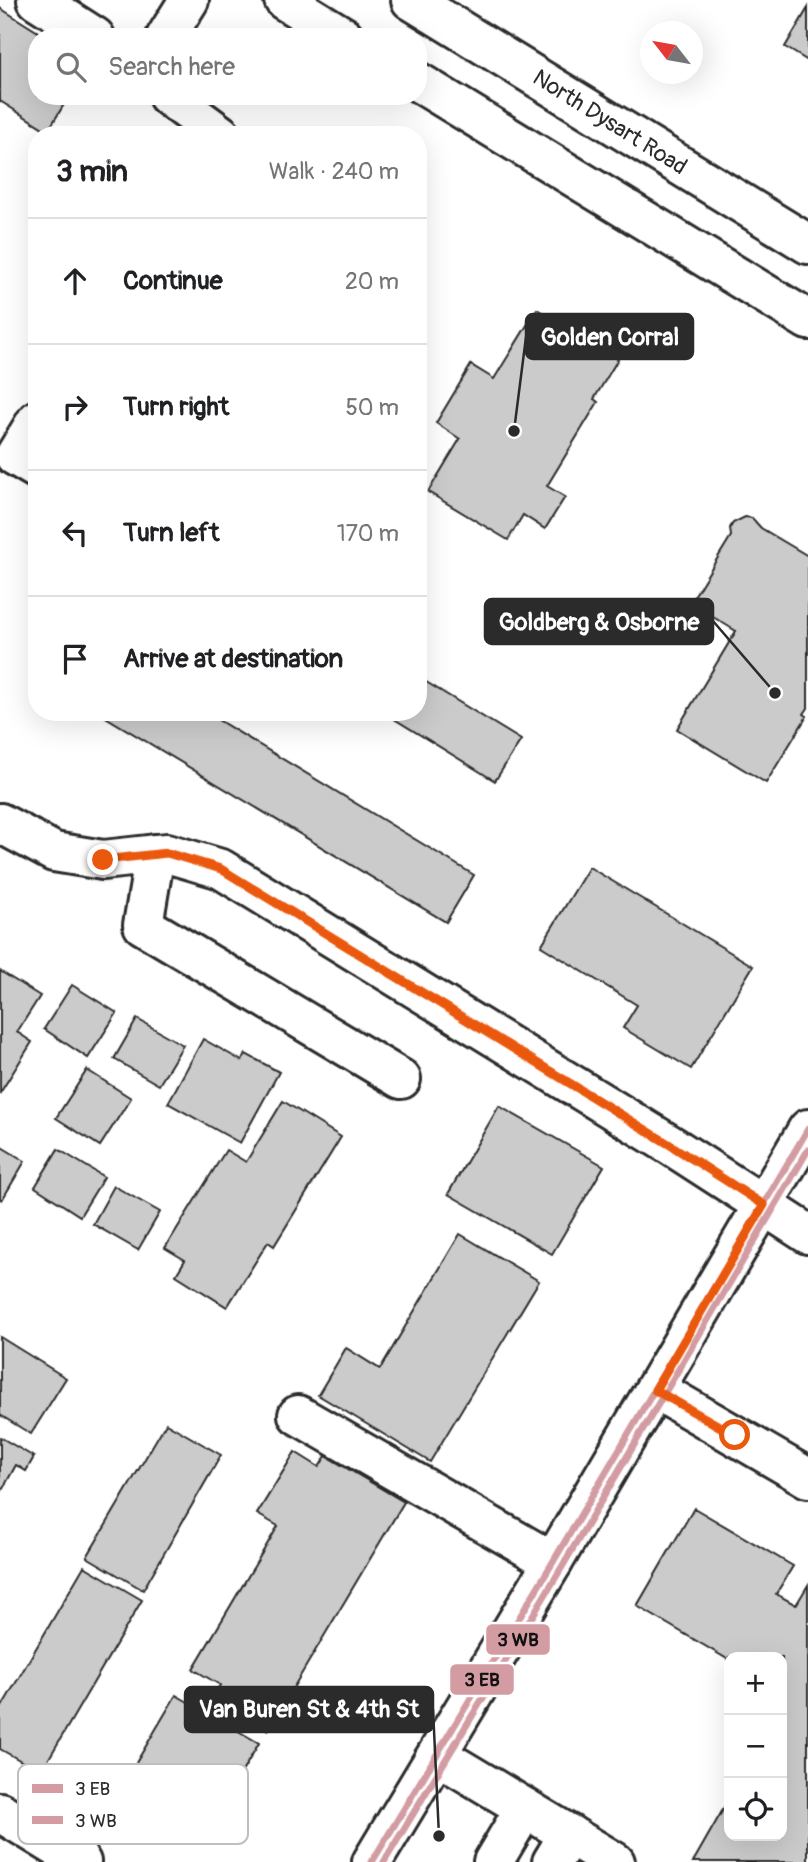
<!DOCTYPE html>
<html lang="en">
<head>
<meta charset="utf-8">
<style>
	:root { --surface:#fff; --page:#f6f6f6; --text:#202124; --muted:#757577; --line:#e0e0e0 }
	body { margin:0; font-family:Pangolin,sans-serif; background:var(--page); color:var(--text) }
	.controls { position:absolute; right:21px; bottom:21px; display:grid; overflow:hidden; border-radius:14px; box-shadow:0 7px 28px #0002 }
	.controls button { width:63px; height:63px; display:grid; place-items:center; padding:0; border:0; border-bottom:2px solid var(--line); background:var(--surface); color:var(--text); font:35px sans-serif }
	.compass { position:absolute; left:640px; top:21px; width:63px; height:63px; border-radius:50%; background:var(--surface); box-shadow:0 7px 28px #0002; rotate:301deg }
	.stop { position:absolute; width:21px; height:21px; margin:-16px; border:5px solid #ea580c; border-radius:50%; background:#fff }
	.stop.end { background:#ea580c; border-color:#fff; box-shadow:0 2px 7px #0008 }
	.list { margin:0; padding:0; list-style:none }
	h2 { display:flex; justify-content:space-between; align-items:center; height:91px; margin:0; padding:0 28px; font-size:30px }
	h2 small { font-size:23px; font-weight:400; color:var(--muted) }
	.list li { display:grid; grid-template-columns:46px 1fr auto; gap:21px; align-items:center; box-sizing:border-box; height:126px; padding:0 28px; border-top:2px solid var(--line) }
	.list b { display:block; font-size:26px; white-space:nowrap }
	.list em { font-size:23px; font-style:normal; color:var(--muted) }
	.icon { flex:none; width:38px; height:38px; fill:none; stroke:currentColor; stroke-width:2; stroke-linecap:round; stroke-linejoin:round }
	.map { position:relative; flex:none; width:808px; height:1862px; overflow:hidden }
	.search { position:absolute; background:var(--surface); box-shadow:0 7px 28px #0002; left:28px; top:28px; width:399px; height:77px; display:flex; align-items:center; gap:18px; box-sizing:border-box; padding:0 24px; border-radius:28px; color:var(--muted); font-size:26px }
	.panel { position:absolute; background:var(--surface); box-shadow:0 7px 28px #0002; left:28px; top:126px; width:399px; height:595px; border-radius:28px }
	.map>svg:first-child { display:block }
</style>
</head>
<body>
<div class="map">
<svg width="808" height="1862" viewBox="0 0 808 1862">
	<rect width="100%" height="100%" fill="#fff"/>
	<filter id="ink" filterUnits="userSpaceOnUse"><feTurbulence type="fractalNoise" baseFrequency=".0143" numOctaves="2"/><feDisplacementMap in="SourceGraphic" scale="14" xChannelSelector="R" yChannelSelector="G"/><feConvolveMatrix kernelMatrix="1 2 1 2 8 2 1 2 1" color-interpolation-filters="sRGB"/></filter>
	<g filter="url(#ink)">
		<g fill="#cbcbcb" stroke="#2b2b2b" stroke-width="2">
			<path d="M 0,8 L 46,37 L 37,37 L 37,96 L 69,96 L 48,131 L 0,101 Z"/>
			<path d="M 808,8 L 808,61 L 785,47 Z"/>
			<path d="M 537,309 L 618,359 L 594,399 L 598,402 L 547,486 L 565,497 L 545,529 L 523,515 L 508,540 L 428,492 L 460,439 L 436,423 L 471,365 L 494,379 Z"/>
			<path d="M 745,517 L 752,518 L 761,528 L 808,556 L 808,708 L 804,714 L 807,716 L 766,783 L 677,729 L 736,631 L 690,603 L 731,536 L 730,528 L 733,523 Z"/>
			<path d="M 418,677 L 521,740 L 495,781 L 383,712 L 418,712 Z"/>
			<path d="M 205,712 L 474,875 L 446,922 L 99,713 Z"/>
			<path d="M 589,867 L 753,966 L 691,1069 L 623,1028 L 637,1005 L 541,946 Z"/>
			<path d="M 0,971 L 40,996 L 17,1032 L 32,1042 L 0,1093 Z"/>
			<path d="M 72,985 L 117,1013 L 88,1058 L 44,1029 Z"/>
			<path d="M 137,1019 L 183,1045 L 159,1085 L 114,1059 Z"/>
			<path d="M 203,1039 L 242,1061 L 246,1054 L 279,1072 L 240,1143 L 168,1103 Z"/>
			<path d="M 87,1070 L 131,1098 L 100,1146 L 56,1118 Z"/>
			<path d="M 283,1101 L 341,1137 L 274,1246 L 268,1242 L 227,1307 L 176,1275 L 185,1260 L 165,1248 L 226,1150 L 246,1162 Z"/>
			<path d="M 499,1106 L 604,1166 L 552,1254 L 448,1194 Z"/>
			<path d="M 0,1146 L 25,1161 L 2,1200 L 0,1199 Z"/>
			<path d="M 58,1149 L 104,1177 L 80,1216 L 35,1187 Z"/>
			<path d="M 114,1186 L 160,1212 L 138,1250 L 93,1224 Z"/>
			<path d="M 460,1234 L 539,1281 L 430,1462 L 318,1395 L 346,1348 L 380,1369 Z"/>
			<path d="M 0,1337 L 66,1378 L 31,1434 L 0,1415 Z"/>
			<path d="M 166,1423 L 221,1455 L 143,1590 L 87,1557 Z"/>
			<path d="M 0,1437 L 34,1457 L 26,1471 L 16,1465 L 0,1494 Z"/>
			<path d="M 295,1452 L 319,1467 L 326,1456 L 404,1502 L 268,1730 L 213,1697 L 220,1685 L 193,1669 L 278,1526 L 257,1514 Z"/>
			<path d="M 694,1508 L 793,1566 L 776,1594 L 796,1605 L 808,1585 L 808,1862 L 693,1862 L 729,1799 L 729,1836 L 782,1836 L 782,1657 L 729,1657 L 729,1660 L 637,1606 Z"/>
			<path d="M 84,1566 L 142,1600 L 41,1772 L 0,1749 L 0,1710 Z"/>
			<path d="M 176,1695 L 259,1743 L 216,1816 L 133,1768 Z"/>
		</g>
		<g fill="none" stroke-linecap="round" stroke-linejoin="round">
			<defs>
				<g id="minor">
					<path d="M 37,0 L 95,37"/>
					<path d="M 166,37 L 189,0"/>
					<path d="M 168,96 L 221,135"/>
					<path d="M 37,420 L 15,456 L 37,469"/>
					<path d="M 0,823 L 54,852 L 103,860 L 167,853 L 221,869 L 672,1146 L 808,1234"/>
					<path d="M 155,854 L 143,925 L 401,1079"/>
					<path d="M 655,1389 L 808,1478"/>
					<path d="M 298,1415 L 553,1562"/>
					<path d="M 437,1755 L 615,1862"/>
					<path d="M 0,1812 L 81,1862"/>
					<path d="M 493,1862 L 525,1808"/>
					<path d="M 552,1862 L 569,1834"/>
				</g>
				<g id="major">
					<path d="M 284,0 L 344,37"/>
					<path d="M 411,0 L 808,244"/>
					<path d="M 418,82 L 808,320"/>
					<path d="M 372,1862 L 553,1562 L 808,1129"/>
				</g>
			</defs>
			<use href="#minor" stroke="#2b2b2b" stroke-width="44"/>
			<use href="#major" stroke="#2b2b2b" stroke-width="44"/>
			<use href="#minor" stroke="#fff" stroke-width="38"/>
			<use href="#major" stroke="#fff" stroke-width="38"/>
			<defs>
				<path id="bus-1" d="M 372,1862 L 553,1562 L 808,1129"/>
				<path id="bus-2" d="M 384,1862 L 562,1567 L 808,1150"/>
			</defs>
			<use href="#bus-1" stroke="#fff" stroke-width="12"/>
			<use href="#bus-2" stroke="#fff" stroke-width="12"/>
			<use href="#bus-1" stroke="#d39ca3" stroke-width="7"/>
			<use href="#bus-2" stroke="#d39ca3" stroke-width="7"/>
		</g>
	</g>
	<g fill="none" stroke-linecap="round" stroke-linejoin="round" filter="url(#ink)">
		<path stroke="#ea580c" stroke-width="9" d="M 103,860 L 167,853 L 221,869 L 672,1146 L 764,1205 L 655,1390 L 735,1435"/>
	</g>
	<g text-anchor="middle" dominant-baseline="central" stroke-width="5" stroke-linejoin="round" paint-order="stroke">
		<g font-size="23" fill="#2b2b2b" stroke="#fff">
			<text transform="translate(610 122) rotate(32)">North Dysart Road</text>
		</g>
	</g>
	<rect x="18" y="1764" width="230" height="80" rx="10" fill="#fff" stroke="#bfbfbf" stroke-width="2"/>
	<rect x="32" y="1784" width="31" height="9" fill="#d39ca3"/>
	<rect x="32" y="1816" width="31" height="8" fill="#d39ca3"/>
	<g font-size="19" fill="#2b2b2b">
		<text x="75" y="1795">3 EB</text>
		<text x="75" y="1827">3 WB</text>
	</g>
	<path fill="none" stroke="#2b2b2b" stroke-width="2.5" d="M514 431L526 337M775 693L713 621M439 1836L433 1709"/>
	<g fill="#2b2b2b" stroke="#fff" stroke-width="2.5">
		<circle cx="514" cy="431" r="7"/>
		<circle cx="775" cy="693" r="7"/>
		<circle cx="439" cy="1836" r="7"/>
	</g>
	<g fill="#2b2b2b" stroke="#2b2b2b" stroke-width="2.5">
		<rect x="526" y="314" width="167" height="45" rx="7"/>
		<rect x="485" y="599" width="228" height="45" rx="7"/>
		<rect x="185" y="1687" width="248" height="45" rx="7"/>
	</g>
	<g font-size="24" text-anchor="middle" font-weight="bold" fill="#fff">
		<text x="610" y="345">Golden Corral</text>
		<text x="599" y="630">Goldberg &amp; Osborne</text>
		<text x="309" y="1717">Van Buren St &amp; 4th St</text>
	</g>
	<g stroke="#fff" stroke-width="2.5">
		<rect x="485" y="1623" width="66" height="33" rx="7" fill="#d39ca3"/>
		<rect x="449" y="1663" width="66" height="33" rx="7" fill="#d39ca3"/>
	</g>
	<g font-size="19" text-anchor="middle" font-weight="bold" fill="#111">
		<text x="518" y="1646">3 WB</text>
		<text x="482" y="1686">3 EB</text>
	</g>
</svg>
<div class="controls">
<button>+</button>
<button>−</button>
<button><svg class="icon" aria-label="locate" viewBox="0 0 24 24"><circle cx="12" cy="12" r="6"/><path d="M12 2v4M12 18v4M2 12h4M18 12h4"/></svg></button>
</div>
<svg class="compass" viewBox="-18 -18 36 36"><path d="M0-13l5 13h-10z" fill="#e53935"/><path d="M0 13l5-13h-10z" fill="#757577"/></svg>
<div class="stop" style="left:735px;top:1435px"></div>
<div class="stop end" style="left:103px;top:860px"></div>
<div class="search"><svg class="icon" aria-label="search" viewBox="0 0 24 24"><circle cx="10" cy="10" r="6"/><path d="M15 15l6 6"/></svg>Search here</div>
<section class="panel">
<h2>3 min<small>Walk · 240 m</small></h2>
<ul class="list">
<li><svg class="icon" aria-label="ahead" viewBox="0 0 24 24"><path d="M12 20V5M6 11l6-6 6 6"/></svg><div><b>Continue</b></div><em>20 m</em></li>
<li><svg class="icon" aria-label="right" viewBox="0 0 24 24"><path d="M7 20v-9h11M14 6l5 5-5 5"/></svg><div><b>Turn right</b></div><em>50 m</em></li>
<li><svg class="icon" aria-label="left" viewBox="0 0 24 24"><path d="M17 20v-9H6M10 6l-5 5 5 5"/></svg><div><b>Turn left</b></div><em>170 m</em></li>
<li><svg class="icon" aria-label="arrive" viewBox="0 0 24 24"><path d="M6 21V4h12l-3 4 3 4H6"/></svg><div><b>Arrive at destination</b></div></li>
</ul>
</section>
</div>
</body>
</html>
